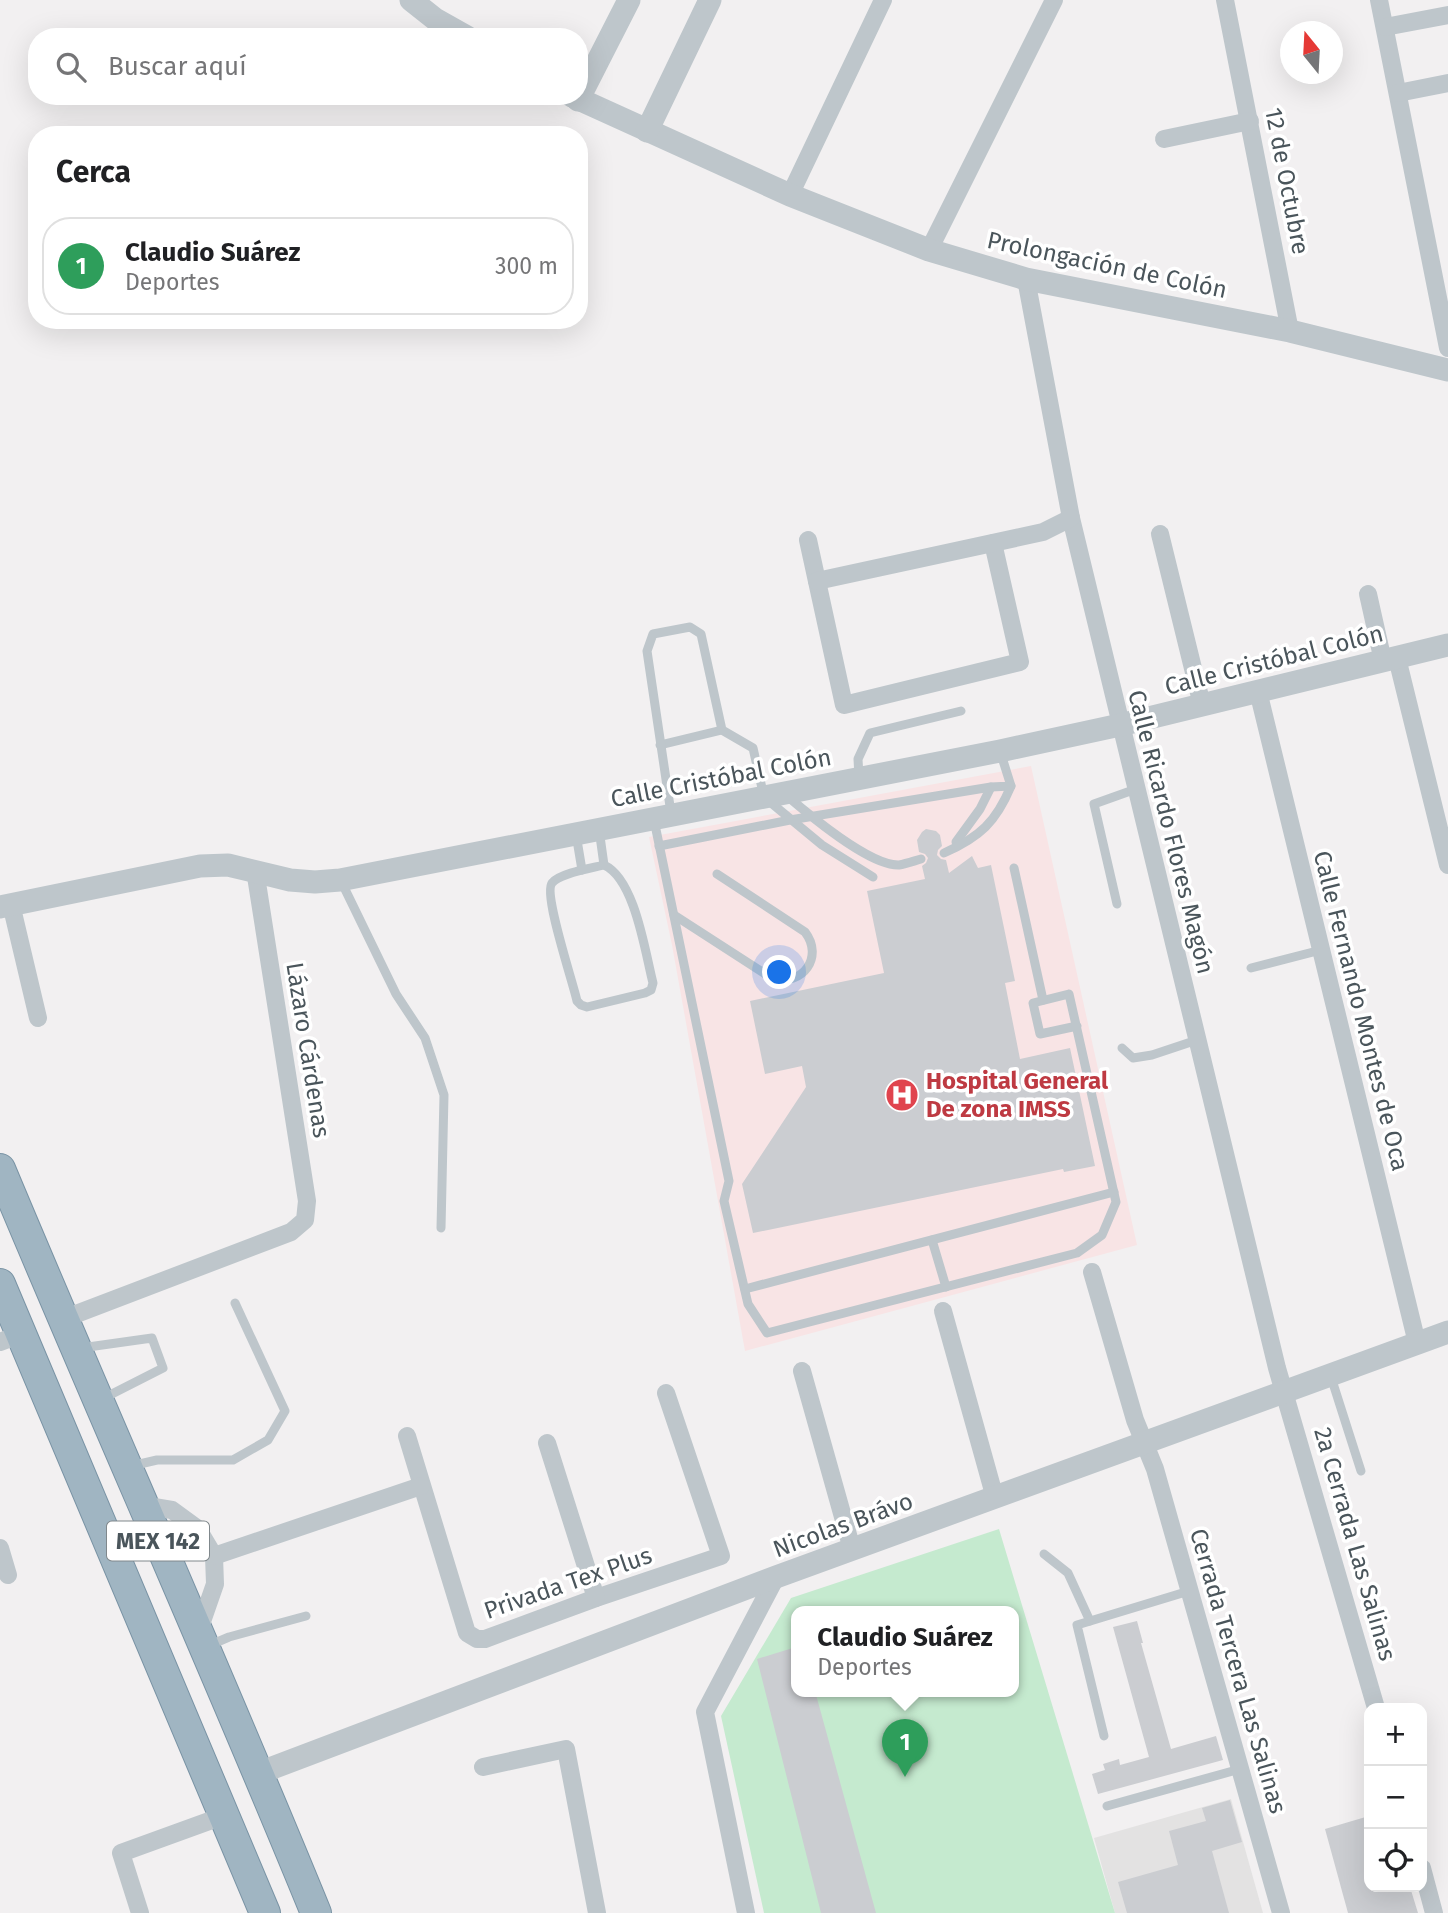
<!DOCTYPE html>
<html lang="es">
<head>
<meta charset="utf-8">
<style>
	:root { --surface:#fff; --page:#f2f2f2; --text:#202124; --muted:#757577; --line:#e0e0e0; --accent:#111827 }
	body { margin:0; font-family:"Fira Sans",sans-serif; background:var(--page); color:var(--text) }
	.controls { position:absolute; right:21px; bottom:21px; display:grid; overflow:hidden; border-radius:14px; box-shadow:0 7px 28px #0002 }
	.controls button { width:63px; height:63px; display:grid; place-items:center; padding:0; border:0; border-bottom:2px solid var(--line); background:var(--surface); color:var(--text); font:35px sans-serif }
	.compass { position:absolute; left:1280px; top:21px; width:63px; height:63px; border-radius:50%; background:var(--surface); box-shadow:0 7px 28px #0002; rotate:342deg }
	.you { position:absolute; left:780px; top:973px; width:24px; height:24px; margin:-18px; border:5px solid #fff; border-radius:50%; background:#1a73e8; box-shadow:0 0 0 10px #1a73e833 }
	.badge { display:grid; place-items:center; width:46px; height:46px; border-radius:50%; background:var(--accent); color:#fff; font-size:23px; font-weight:700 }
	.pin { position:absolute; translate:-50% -58px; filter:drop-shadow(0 2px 4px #0008) }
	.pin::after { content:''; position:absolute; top:37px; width:24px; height:21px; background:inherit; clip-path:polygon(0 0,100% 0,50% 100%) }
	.popup { position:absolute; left:791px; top:1606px; width:228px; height:91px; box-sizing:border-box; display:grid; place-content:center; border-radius:14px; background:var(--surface); filter:drop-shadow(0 2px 5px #0005); font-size:23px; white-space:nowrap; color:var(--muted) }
	.popup b { font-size:26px; color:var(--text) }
	.popup::after { content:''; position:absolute; left:50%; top:100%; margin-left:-14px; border:14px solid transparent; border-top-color:var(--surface) }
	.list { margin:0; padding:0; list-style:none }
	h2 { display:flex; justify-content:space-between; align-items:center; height:91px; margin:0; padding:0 28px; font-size:30px }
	h2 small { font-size:23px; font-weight:400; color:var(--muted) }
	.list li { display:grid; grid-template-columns:46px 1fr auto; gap:21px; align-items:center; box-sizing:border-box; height:98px; margin:0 14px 14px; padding:0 14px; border:2px solid var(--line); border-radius:28px }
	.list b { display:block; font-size:26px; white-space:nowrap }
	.list p { margin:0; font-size:23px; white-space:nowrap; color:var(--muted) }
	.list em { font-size:23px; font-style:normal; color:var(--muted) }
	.icon { flex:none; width:38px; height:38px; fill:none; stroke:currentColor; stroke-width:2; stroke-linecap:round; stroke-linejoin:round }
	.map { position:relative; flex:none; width:1448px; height:1913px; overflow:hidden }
	.search { position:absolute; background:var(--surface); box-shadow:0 7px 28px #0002; left:28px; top:28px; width:560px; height:77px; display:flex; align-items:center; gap:18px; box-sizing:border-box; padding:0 24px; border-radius:28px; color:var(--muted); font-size:26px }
	.panel { position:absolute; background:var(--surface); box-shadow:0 7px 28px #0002; left:28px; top:126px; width:560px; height:203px; border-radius:28px }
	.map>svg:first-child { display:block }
</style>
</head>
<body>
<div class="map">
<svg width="1448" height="1913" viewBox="0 0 1448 1913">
	<rect width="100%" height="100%" fill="#f2f0f1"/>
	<path fill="#e3e2e2" d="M 1231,1799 L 1263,1913 L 1115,1913 L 1094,1838 Z"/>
	<path fill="#f8e4e5" d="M 1031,766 L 1137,1245 L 745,1351 L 672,945 L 649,837 Z"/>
	<path fill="#c5eacf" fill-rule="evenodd" d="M 999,1529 L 1115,1913 L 764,1913 L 721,1716 L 791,1598 ZM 796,1611 L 1014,1611 L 1014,1691 L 796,1691 Z"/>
	<g fill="#cbcdd1">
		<path d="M 926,829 L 936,831 L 940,835 L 942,846 L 938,850 L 937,855 L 941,859 L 946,860 L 949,873 L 972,856 L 978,868 L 991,865 L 1015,981 L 1005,983 L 1020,1059 L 1070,1048 L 1095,1166 L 1064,1172 L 1063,1169 L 753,1233 L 742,1184 L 806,1087 L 802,1066 L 765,1074 L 750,1001 L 884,973 L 867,891 L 925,879 L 922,866 L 926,863 L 928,858 L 925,854 L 919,852 L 917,840 L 922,832 Z"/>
		<path d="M 1137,1621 L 1143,1643 L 1141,1643 L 1171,1749 L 1216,1736 L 1223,1760 L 1098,1794 L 1092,1774 L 1105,1770 L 1103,1764 L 1119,1759 L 1120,1765 L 1149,1757 L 1113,1627 Z"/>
		<path d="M 796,1647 L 796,1691 L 815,1691 L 876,1913 L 821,1913 L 757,1659 Z"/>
		<path d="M 1230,1800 L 1242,1842 L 1212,1851 L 1229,1913 L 1127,1913 L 1118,1882 L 1178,1865 L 1169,1831 L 1206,1821 L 1202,1808 Z"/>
		<path d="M 1369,1816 L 1369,1887 L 1410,1887 L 1418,1913 L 1348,1913 L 1325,1829 Z"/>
	</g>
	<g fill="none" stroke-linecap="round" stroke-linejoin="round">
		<defs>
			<g id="trunk">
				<path d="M 0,1169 C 104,1418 214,1663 316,1913"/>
				<path d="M 0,1284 L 265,1913"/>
			</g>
		</defs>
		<use href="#trunk" stroke="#7993a4" stroke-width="32"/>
		<g stroke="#bec6cb" stroke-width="9">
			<path d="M 660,745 L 722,730"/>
			<path d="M 859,777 L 858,759 L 870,733 L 961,711"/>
			<path d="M 786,795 C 808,814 870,866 899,865 C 906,864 914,861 921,859"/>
			<path d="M 671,813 L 647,651 L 653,634 L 690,627 L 701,634 L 722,730 L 753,748 L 764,797 L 822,845 L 873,877"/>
			<path d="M 654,820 L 729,1181 L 724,1201 L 748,1304 L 767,1333 L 1077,1253 L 1102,1235 L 1116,1202 L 1069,994 L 1033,1003 L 1040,1034 L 1077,1026"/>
			<path d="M 599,829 L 604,865"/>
			<path d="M 576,834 L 582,870"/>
			<path d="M 956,842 L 980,809 L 991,787"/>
			<path d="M 659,846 L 790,820 L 991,787 L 1011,786 L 1000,751"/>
			<path d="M 944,853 C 980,837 996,822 1011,786"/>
			<path d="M 604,865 C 635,879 645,952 653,983 L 651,990 L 645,993 L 587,1007 L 581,1005 L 577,1001 C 573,982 543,894 552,883 C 560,873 592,868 604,865 Z"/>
			<path d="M 1014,868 L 1043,1000"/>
			<path d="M 341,881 L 396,994 L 425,1038 L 444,1095 L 441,1228"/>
			<path d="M 1117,904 L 1094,804 L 1136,789"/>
			<path d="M 674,915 L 773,979 C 803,986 824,957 805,932 L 717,874"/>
			<path d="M 1251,968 L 1321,950"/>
			<path d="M 1122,1048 L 1133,1058 L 1152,1055 L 1197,1040"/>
			<path d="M 932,1240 L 946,1287"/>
			<path d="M 745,1289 L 1114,1192"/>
			<path d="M 81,1348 L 152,1338 L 163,1368 L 102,1399"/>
			<path d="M 1331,1377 L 1361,1471"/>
			<path d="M 131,1466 L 157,1460 L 233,1460 L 268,1440 L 285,1411 L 235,1303"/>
			<path d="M 1044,1554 L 1068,1573 L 1090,1621"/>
			<path d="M 208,1646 L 229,1637 L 306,1616"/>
			<path d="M 1104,1736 L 1077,1625 L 1189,1591"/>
			<path d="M 1107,1806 L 1240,1769"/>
		</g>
		<g stroke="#bec6cb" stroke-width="18">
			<path d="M 1225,0 L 1290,331"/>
			<path d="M 1379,0 L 1448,348"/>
			<path d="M 1385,27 L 1448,15"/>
			<path d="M 1398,93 L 1448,83"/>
			<path d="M 1164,139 L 1250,121"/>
			<path d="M 790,195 L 883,0"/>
			<path d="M 929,250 L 1054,0"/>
			<path d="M 1026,279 L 1071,518 L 1277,1368 L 1376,1708"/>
			<path d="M 1160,534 L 1202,705"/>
			<path d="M 808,540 L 844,705 L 1020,662 L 993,543"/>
			<path d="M 817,581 L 1043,532 L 1071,518"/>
			<path d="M 1368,594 L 1383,661"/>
			<path d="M 1397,658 L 1448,865"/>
			<path d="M 1258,691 L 1417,1343"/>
			<path d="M 11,904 L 38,1018"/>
			<path d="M 1092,1272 L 1135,1420 L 1155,1469 L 1281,1913"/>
			<path d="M 943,1311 L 995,1498"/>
			<path d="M 63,1319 L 291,1232 L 305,1220 L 307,1201 L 255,870"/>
			<path d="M 0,1342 L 21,1334"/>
			<path d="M 802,1371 L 852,1549"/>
			<path d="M 407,1436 L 467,1633 L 477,1639 L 485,1639 L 596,1598 L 721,1556 L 666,1393"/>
			<path d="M 547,1443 L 596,1598"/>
			<path d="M 142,1505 L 172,1510 L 198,1529 L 214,1556 L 215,1584 L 199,1630"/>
			<path d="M 0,1548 L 8,1575"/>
			<path d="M 214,1556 L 421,1486"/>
			<path d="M 483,1767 L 566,1749 L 597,1913"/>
			<path d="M 1422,1868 L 1434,1913"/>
			<path d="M 140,1913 L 121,1853 L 223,1816"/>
			<path d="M 746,1913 L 705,1712 L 776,1577"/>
		</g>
		<g stroke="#bec6cb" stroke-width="23">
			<path d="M 411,0 L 435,19 L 467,37"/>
			<path d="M 572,96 L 790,195 L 929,250 L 1026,279 L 1290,331 L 1448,370"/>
			<path d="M 578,100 L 629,0"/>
			<path d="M 647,131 L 710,0"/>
			<path d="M 0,907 L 200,866 L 228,865 L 290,880 L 315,882 L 340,880 L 1000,751 L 1120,725 L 1448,645"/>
			<path d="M 259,1773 L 776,1577 L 1448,1332"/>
		</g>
		<use href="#trunk" stroke="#a0b5c2" stroke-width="30"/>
	</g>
	<defs>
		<symbol id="hospital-disc" viewBox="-11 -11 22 22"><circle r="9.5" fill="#e0444e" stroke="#fff"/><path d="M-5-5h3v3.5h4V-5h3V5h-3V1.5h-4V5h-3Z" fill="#fff"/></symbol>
	</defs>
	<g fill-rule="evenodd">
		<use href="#hospital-disc" x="883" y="1076" width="38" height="38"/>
	</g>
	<g text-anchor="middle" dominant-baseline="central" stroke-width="7" stroke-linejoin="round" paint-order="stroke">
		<rect fill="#fff" stroke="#80888c" stroke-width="2" x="107" y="1521.5" width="102" height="39" rx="5"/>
		<g font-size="23" font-weight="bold" fill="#4a555b">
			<text x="158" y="1541">MEX 142</text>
		</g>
		<g font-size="24" fill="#4a555b" stroke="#fff">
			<text transform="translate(1287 181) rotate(79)">12 de Octubre</text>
			<text transform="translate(1107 265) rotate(12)">Prolongación de Colón</text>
			<text transform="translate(1274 660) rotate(-14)">Calle Cristóbal Colón</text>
			<text transform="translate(721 778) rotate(-11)">Calle Cristóbal Colón</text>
			<text transform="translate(1171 832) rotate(76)">Calle Ricardo Flores Magón</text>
			<text transform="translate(1361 1011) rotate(76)">Calle Fernando Montes de Oca</text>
			<text transform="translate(308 1050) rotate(81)">Lázaro Cárdenas</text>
			<text transform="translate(843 1525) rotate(-20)">Nicolas Brávo</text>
			<text transform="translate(1355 1544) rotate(74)">2a Cerrada Las Salinas</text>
			<text transform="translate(568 1583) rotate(-19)">Privada Tex Plus</text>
			<text transform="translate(1238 1671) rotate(74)">Cerrada Tercera Las Salinas</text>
		</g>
		<g font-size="24" font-weight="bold" fill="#be3a42" stroke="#fff" text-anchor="start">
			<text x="926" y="1081">Hospital General<tspan x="926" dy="28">De zona IMSS</tspan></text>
		</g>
	</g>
</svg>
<div class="controls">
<button>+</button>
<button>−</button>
<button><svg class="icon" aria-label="locate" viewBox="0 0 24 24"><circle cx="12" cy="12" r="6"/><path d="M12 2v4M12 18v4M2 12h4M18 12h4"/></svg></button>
</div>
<svg class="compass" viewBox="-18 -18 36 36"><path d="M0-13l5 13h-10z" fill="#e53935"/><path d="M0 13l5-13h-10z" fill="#757577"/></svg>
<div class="you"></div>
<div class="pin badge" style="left:905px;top:1777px;background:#2e9e5b">1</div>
<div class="popup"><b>Claudio Suárez</b>Deportes</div>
<div class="search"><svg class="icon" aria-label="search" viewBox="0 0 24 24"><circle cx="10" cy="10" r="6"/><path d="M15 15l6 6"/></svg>Buscar aquí</div>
<section class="panel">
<h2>Cerca<small></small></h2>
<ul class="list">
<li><span class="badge" style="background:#2e9e5b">1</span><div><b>Claudio Suárez</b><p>Deportes</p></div><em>300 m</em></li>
</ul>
</section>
</div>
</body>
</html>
